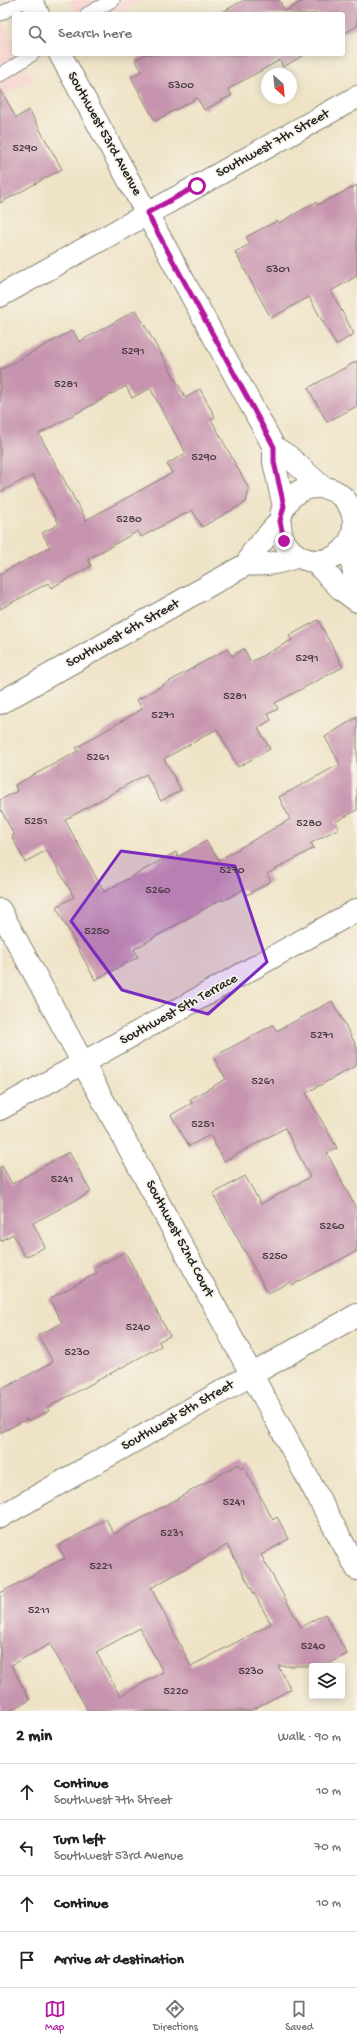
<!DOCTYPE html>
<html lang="en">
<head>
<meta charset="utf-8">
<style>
	:root { --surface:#fff; --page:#f6f6f6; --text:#222; --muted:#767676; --line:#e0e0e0; --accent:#b5179e }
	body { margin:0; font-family:"Gochi Hand",sans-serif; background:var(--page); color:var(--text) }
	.controls { position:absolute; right:12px; bottom:12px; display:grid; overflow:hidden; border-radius:4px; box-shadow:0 2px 10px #0003 }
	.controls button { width:36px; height:36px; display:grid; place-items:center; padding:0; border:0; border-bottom:1px solid var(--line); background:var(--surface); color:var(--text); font:20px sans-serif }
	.compass { position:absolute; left:261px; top:68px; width:36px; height:36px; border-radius:50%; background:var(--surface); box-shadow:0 2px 10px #0003; rotate:153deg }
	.stop { position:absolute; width:12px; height:12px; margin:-9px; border:3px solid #b5179e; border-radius:50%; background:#fff }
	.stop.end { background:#b5179e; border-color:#fff; box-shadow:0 1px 4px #0008 }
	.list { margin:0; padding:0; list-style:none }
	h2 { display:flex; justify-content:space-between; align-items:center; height:52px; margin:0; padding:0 16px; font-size:17px }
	h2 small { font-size:13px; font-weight:400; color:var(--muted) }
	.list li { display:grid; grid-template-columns:26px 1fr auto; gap:12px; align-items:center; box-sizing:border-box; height:56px; padding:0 16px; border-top:1px solid var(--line) }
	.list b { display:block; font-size:15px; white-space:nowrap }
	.list p { margin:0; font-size:13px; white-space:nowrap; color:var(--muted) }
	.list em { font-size:13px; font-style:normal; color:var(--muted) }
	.icon { flex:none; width:22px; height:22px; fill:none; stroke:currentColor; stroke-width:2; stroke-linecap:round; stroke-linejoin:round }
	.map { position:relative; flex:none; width:357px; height:1711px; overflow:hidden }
	.search { position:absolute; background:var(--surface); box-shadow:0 2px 10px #0003; left:12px; right:12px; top:12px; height:44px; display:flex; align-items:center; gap:10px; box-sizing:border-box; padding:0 14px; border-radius:4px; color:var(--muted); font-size:15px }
	.sheet { height:276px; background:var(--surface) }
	nav { display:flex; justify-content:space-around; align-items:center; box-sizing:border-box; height:56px; border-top:1px solid var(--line); background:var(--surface); font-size:11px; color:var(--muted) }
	nav a { display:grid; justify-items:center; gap:2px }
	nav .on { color:var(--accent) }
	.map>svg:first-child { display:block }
</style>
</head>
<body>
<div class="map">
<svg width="357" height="1711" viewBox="0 0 357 1711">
	<rect width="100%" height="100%" fill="#f7f3e8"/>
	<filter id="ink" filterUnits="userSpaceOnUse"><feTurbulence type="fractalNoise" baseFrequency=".025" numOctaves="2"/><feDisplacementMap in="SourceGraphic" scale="8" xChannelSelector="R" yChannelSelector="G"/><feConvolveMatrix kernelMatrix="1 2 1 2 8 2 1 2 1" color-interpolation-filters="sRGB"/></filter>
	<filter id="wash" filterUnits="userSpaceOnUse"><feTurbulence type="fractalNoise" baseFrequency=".012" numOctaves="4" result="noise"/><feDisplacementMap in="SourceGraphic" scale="16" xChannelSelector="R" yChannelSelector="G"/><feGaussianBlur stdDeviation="0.9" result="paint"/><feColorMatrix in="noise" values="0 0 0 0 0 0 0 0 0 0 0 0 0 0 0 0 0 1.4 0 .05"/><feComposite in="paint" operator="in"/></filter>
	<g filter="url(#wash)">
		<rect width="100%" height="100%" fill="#eee3c6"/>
		<g fill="#f7d0cc">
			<path d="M 70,0 L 143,0 L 118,14 L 77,14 Z"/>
			<path d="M 0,18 L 14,43 L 14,54 L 20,54 L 34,80 L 0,98 Z"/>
		</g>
		<g id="blocks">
			<g fill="#c794af" fill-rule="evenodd">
				<path d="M 244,0 L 279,0 L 285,11 L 305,0 L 357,0 L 357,26 L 343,34 L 343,14 L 219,14 Z"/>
				<path d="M 146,54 L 306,54 L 283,67 L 280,60 L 228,89 L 232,95 L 204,110 L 197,98 L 155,121 L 131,77 L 142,71 L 135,60 Z"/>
				<path d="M 0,88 L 16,118 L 29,110 L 62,169 L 0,203 Z"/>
				<path d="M 357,185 L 357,276 L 331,291 L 354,334 L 336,345 L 309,297 L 271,318 L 235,252 L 250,244 L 246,237 L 277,221 L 279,223 L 316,202 L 318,205 Z"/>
				<path d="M 136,310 L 186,398 L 200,389 L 215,417 L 211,419 L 249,489 L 246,502 L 202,527 L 192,510 L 141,537 L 138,531 L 88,559 L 91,566 L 51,588 L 48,583 L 0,609 L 0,574 L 50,547 L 42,533 L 59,524 L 33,475 L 0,492 L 0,370 L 73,330 L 79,342 ZM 126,386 L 132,398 L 150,388 L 186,453 L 167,464 L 172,473 L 86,520 L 39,434 Z"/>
				<path d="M 357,361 L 357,406 L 327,422 L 308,388 Z"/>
				<path d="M 318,620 L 343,667 L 275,703 L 278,709 L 268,714 L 271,720 L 258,728 L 270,749 L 238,767 L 217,729 L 164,759 L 181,790 L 161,801 L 146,774 L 65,820 L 104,892 L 176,852 L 178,857 L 206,841 L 219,860 L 290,819 L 279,797 L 340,764 L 325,737 L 357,717 L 357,810 L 335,822 L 339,828 L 311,843 L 314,848 L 267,874 L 271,881 L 247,895 L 244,889 L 223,901 L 222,899 L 134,949 L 138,957 L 95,980 L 56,907 L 74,897 L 47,850 L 25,862 L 12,837 L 14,835 L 0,808 L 0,800 L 17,791 L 15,785 L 78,751 L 76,748 L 142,709 L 137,700 L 207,660 L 227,649 L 232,656 L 244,649 L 251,662 L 292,640 L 289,636 Z"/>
				<path d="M 332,1001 L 357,1047 L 357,1065 L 306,1093 L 337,1148 L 327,1153 L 357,1210 L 357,1251 L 292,1285 L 290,1282 L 268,1293 L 213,1194 L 245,1176 L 261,1204 L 310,1177 L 285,1128 L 224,1161 L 210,1135 L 189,1146 L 171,1115 L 192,1103 L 190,1099 L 226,1079 L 213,1057 L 273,1025 L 277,1031 Z"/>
				<path d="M 69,1152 L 91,1192 L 33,1223 L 45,1247 L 25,1257 L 13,1234 L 0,1241 L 0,1167 L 2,1166 L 12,1184 Z"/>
				<path d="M 125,1252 L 170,1336 L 159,1341 L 161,1346 L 47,1408 L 49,1411 L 28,1421 L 27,1419 L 0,1433 L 0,1390 L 53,1362 L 38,1335 L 62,1323 L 49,1299 L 97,1273 L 94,1268 Z"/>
				<path d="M 239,1464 L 241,1468 L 244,1467 L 273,1520 L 277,1517 L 289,1539 L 261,1555 L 301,1627 L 325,1614 L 347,1654 L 325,1666 L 278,1666 L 291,1689 L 250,1711 L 88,1711 L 50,1644 L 11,1665 L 30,1700 L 9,1711 L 0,1711 L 0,1593 L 65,1558 L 58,1546 L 106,1519 L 114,1534 ZM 227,1545 L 271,1624 L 191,1666 L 151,1588 ZM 140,1628 L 163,1672 L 120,1696 L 96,1652 Z"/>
			</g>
		</g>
	</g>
	<g filter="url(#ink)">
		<use href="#blocks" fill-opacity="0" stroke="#858071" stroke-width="1"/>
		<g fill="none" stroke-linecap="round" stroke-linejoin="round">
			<defs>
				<g id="service">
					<path d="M 0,14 L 26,0"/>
					<path d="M 87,14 L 113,0"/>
					<path d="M 0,75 L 33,54"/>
				</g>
				<g id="minor">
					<path d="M 31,0 L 38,14"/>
					<path d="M 60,54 L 274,447 L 274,462 L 284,507"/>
					<path d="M 0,296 L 357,97"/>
					<path d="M 274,447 L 288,456 L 322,487"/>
					<circle cx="317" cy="524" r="37"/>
					<path d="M 348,545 L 357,587"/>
					<path d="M 314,561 L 342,590 L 357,601"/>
					<path d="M 247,564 C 265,566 281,563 298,556"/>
					<path d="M 0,703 L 247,564 L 253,552 L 280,521"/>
					<path d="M 0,910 L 357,1569"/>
					<path d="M 0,1109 L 357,910"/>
					<path d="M 0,1517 L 357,1315"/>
				</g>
			</defs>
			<use href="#service" stroke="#858071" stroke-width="15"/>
			<use href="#minor" stroke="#858071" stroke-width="24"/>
			<use href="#service" stroke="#fff" stroke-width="13"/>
			<use href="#minor" stroke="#fff" stroke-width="22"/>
		</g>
	</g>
	<g fill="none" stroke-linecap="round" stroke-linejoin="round" filter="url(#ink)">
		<path stroke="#b5179e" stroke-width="5" d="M 197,186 L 147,213 L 274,447 L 274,462 L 284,506 L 280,521 L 284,541"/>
	</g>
	<path fill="#7b2cbf" fill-opacity="0.2" stroke="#7b2cbf" stroke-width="3" stroke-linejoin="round" d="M 121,851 L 235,866 L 267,962 L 208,1014 L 122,990 L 71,921 Z"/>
	<g text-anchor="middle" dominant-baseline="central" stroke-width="3.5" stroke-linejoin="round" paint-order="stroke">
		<g font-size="12" fill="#473a41">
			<text x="181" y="86">5300</text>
			<text x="25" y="149">5290</text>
			<text x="278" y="270">5301</text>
			<text x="133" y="352">5291</text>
			<text x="66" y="385">5281</text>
			<text x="204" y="458">5290</text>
			<text x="129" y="520">5280</text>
			<text x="307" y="659">5291</text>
			<text x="235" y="697">5281</text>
			<text x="163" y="716">5271</text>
			<text x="98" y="758">5261</text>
			<text x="36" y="822">5251</text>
			<text x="309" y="824">5280</text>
			<text x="232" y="871">5270</text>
			<text x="158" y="891">5260</text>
			<text x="97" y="932">5250</text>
			<text x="322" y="1036">5271</text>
			<text x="263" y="1082">5261</text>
			<text x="203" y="1125">5251</text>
			<text x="62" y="1180">5241</text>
			<text x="332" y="1227">5260</text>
			<text x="275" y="1257">5250</text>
			<text x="138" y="1328">5240</text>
			<text x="77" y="1353">5230</text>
			<text x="234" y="1503">5241</text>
			<text x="172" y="1534">5231</text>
			<text x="101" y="1567">5221</text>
			<text x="39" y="1611">5211</text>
			<text x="313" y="1647">5240</text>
			<text x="251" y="1672">5230</text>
			<text x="176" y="1692">5220</text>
		</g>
		<g font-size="14" fill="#1c1c1c" stroke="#f7f3e8">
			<text transform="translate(104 134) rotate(61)">Southwest 53rd Avenue</text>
			<text transform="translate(273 144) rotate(-29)">Southwest 7th Street</text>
			<text transform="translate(123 634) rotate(-29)">Southwest 6th Street</text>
			<text transform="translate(179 1010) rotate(-29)">Southwest 5th Terrace</text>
			<text transform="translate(179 1239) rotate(62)">Southwest 52nd Court</text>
			<text transform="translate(178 1416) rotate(-30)">Southwest 5th Street</text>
		</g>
	</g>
</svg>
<div class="controls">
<button><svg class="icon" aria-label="layers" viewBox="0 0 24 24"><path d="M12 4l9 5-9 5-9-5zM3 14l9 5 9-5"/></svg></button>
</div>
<svg class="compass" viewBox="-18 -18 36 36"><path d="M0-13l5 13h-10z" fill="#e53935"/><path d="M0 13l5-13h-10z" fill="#767676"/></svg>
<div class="stop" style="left:197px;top:186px"></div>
<div class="stop end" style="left:284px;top:541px"></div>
<div class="search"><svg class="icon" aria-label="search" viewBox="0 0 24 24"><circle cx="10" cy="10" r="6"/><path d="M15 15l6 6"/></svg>Search here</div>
</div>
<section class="sheet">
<h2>2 min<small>Walk · 90 m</small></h2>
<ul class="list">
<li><svg class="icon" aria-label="ahead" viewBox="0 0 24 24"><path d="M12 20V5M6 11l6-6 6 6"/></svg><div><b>Continue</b><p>Southwest 7th Street</p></div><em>10 m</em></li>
<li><svg class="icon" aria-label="left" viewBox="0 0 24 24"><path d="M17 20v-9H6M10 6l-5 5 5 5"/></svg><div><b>Turn left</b><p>Southwest 53rd Avenue</p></div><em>70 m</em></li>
<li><svg class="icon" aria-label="ahead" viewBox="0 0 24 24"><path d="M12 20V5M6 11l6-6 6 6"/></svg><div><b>Continue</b></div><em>10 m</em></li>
<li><svg class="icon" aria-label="arrive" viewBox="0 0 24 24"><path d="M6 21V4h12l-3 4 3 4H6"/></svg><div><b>Arrive at destination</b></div></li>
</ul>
</section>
<nav>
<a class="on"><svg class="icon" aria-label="map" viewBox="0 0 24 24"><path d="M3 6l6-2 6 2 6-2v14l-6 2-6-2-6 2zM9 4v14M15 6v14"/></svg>Map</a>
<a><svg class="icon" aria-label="directions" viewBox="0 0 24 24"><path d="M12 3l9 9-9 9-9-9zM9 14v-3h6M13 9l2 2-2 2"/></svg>Directions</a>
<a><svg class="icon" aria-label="saved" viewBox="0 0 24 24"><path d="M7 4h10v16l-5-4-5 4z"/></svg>Saved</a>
</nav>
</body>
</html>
